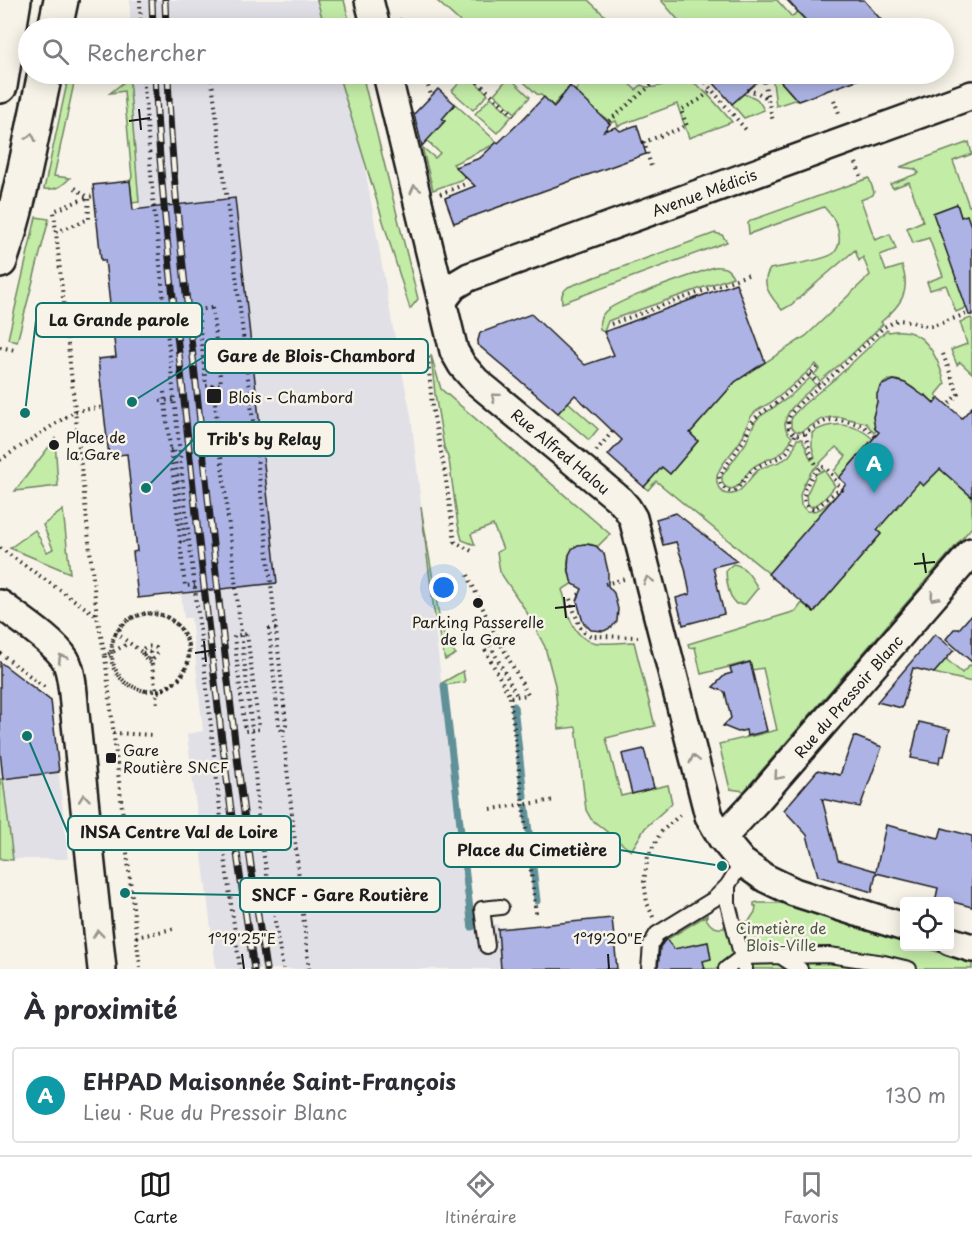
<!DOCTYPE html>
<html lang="fr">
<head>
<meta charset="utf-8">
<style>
	:root { --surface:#fff; --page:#f7f7f7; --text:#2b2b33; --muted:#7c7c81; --line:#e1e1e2; --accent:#1c1c1c }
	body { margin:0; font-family:"Playpen Sans",sans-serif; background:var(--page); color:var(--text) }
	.controls { position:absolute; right:18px; bottom:18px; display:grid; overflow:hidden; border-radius:6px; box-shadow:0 3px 15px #0003 }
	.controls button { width:54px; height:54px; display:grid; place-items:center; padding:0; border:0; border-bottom:2px solid var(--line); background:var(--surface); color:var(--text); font:30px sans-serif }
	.you { position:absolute; left:444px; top:588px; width:21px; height:21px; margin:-15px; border:4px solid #fff; border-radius:50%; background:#1a73e8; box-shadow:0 0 0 9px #1a73e833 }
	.badge { display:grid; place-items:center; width:39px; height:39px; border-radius:50%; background:var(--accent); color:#fff; font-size:20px; font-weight:700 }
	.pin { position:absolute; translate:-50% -50px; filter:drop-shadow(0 2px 3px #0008) }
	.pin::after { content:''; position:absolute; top:32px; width:21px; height:18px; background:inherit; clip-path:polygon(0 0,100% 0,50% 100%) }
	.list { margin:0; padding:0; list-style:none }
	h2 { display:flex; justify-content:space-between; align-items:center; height:78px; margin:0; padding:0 24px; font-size:26px }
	h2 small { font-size:20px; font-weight:400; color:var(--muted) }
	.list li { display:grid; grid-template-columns:39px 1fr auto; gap:18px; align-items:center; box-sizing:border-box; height:96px; margin:0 12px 12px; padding:0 12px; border:2px solid var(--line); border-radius:6px }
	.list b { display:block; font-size:22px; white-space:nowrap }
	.list p { margin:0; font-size:20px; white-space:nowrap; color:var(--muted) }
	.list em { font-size:20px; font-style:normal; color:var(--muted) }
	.icon { flex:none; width:33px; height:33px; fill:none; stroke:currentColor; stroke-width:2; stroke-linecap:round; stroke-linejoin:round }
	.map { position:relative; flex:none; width:972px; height:969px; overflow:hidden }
	.search { position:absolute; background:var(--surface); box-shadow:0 3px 15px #0003; left:18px; right:18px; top:18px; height:66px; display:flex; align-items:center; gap:15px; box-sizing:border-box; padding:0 21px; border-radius:33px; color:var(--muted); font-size:22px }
	.sheet { height:186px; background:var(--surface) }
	nav { display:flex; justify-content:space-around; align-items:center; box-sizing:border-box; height:84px; border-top:2px solid var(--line); background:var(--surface); font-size:16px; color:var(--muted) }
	nav a { display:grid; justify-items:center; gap:3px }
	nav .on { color:var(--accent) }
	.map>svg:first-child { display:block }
</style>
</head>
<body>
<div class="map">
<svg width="972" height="969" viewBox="0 0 972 969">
	<rect width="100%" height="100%" fill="#f7f3e8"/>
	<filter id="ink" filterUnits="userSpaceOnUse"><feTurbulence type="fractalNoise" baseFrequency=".0167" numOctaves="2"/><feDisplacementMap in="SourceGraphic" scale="12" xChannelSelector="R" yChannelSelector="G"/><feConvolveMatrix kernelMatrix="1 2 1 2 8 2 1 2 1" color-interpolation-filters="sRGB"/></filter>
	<g filter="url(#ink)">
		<g fill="#e1e0e7">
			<path d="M 130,0 L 317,0 L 325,28 L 130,28 Z"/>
			<path d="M 130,74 L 338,74 L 363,156 L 393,328 L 411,415 L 469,927 L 498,924 L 501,969 L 216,969 L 187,734 L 203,731 L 191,618 L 184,618 L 181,594 L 138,598 L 133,552 L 137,551 L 127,454 L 108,456 L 98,359 L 116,357 L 105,259 L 101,260 L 96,214 L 136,210 L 139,209 L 130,90 Z"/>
			<path d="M 0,662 L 51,701 L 68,859 L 0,859 Z"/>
		</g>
		<g fill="#c3eca7" stroke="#708462" stroke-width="1.5">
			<path d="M 317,0 L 344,0 L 351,28 L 325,28 Z"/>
			<path d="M 436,0 L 588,0 L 618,28 L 511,28 L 508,27 L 507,28 L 467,28 Z"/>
			<path d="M 661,0 L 777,0 L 792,17 L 797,12 L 813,28 L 685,28 Z"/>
			<path d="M 69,74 L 76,74 L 54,176 L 70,178 C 61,187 57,190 44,189 Z"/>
			<path d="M 124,74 L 130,74 L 130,90 L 139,202 L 132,203 L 130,181 L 132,177 L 124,91 L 110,93 L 124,82 Z"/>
			<path d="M 338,74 L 362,74 L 418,299 L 410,309 Z"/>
			<path d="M 467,74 L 488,94 L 473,110 L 452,91 Z"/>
			<path d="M 515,74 L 580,74 L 553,106 L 541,95 L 537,94 Z"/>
			<path d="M 589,74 L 629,74 L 625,80 L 636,90 L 641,85 C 655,93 671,78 687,80 C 700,82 723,112 732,122 L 689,138 L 677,104 L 618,126 L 616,121 L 611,123 L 603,116 L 599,119 L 578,101 L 581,97 L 575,91 Z"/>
			<path d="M 772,74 L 774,74 L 798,101 L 794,100 L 776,106 Z"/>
			<path d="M 509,77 L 530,97 L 515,113 L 494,94 Z"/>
			<path d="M 743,94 C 756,97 758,98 764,110 L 744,118 L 732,104 Z"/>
			<path d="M 491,97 L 512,116 L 497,133 L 475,114 Z"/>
			<path d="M 455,104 L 497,142 L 493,145 L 453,164 L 466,178 L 433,190 L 422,147 L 435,158 L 440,153 L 425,139 L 444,121 L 442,119 Z"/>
			<path d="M 969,142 L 972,154 L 953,161 L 969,206 L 972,205 L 972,225 L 971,225 L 961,217 L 957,204 L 933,213 L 967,307 L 956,312 L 946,285 L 930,290 L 927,282 L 943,276 L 929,238 L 913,243 L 907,228 L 923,221 L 909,182 L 893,188 L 890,184 L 919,173 L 915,169 L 900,167 Z"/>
			<path d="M 869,178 L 874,192 L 873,195 L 861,200 L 875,240 L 890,234 L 896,249 L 880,255 L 886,271 L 902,266 C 911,292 901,305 881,322 L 883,324 L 851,355 L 820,381 L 814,374 L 820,369 L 816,364 C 803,376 791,387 777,398 C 770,404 761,407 754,413 C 747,420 746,430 742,438 C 735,452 711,470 718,486 C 720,490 724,494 728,494 C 743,496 749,475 760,469 C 769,464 781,464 789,456 C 793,452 795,445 797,439 L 802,439 L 811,460 L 815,457 L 812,447 L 812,433 C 832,420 856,423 873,439 L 839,478 L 834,471 L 846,456 L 836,447 L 811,472 L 804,484 L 800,495 L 801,505 L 807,511 C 819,513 826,505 834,497 L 835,497 L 772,578 L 772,576 L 656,481 L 648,490 L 644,487 L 662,467 L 670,474 L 698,441 L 690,433 L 735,382 L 806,336 L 870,275 L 863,257 L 859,261 L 855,250 L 791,305 L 782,310 C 772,297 759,285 770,269 C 783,266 825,261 834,253 C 838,249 840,241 839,236 C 838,223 832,216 824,207 L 749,234 L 748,223 L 752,220 Z"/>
			<path d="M 36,217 L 49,219 L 17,342 L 8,339 Z"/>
			<path d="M 715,233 L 722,235 L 727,242 L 562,303 C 561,295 562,292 568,287 Z"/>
			<path d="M 714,267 C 723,266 729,268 733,277 L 613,319 L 608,321 L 604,332 L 600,330 C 599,323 599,319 604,313 C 614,300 694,275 714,267 Z"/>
			<path d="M 971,318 L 972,319 L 972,373 L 960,362 L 957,365 L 951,350 L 967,344 L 960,322 Z"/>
			<path d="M 887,330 L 889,332 C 924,324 938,356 945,384 L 936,395 L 939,398 L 934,403 L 926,395 L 923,397 C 913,386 890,369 879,389 C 877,394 878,398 877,403 C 876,408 874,412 873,417 L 878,429 L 874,433 L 866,423 L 840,417 L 831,417 L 822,419 L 801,432 L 796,431 L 791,427 L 791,420 L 794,414 L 804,404 L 837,377 Z"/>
			<path d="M 431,355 L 441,389 L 610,534 L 597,547 C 586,540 569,545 568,560 C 567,567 570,577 573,583 L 562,590 C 565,597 566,605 568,613 C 580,651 601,643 634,642 L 655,726 L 606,738 L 621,796 L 668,785 L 672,803 L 645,828 L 631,851 L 591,819 L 586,810 L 576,727 L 559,729 L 555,685 L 545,647 L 526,611 L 500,572 L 497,552 L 503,549 L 493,525 L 471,534 L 475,545 L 462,540 L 458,525 L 449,460 L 444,447 L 435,394 Z"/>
			<path d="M 810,378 L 816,385 C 803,396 771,420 792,437 C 782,462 770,454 752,468 C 745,474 738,493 728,488 C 722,486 722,481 722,476 L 746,443 L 755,422 L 759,417 L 788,398 Z"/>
			<path d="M 568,402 L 598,429 L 589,440 L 558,413 Z"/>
			<path d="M 55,439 L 58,486 L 15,491 Z"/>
			<path d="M 939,468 L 972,497 L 972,527 L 744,791 L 730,789 L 719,744 L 777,730 L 763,668 L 752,670 L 749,662 L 701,674 L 695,647 L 689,648 L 688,644 L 796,611 L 802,603 L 814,612 L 881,534 L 877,530 L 919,481 L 923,486 Z"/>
			<path d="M 824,470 L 835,486 C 828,495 821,504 811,507 L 808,504 L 806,496 L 816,474 Z"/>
			<path d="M 421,507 L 441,628 L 451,649 L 456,654 L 445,660 L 434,611 Z"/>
			<path d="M 63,510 L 70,573 L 10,548 L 35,530 L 47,552 L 53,549 L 43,525 Z"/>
			<path d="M 733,564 C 745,565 752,579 758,588 L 745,604 L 736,604 C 729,597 726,581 726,570 Z"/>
			<path d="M 946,659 L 962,673 L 970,665 L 972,666 L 972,682 L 934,673 Z"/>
			<path d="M 463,671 L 465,682 L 446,685 L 474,927 L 469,927 L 442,683 Z"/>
			<path d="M 0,779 L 3,779 L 13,860 L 0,859 Z"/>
			<path d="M 757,902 L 758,903 L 785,903 L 904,941 L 904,946 L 922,947 L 972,963 L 972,969 L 654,969 L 656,944 L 660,942 L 661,943 L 707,915 L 707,917 L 706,918 C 710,926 715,929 724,928 L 724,926 L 749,921 L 755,912 L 756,906 L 754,906 L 754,903 Z"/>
		</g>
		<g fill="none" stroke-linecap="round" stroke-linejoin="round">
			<g stroke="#609098" stroke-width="7">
				<path d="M 444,686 L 472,927"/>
				<path d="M 514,706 L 524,796"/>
				<path d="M 526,807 L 537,901"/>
			</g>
		</g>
		<g fill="#adb4e5" stroke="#1c1c1c" stroke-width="1.5">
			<path d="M 787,0 L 864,0 L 888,28 L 813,28 Z"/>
			<path d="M 706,74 L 766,74 L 732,104 Z"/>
			<path d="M 774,74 L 868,74 L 868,76 L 798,101 Z"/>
			<path d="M 570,86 L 610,124 L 604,131 L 616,127 L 620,131 L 637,125 L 646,154 L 454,223 L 445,198 L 475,186 L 455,167 L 480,158 L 497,142 L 498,143 L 522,120 L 544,97 L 554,107 Z"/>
			<path d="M 438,89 L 455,104 L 442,119 L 445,121 L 422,146 L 414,114 Z"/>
			<path d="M 130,181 L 133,210 L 235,198 L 277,583 L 138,598 L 133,552 L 137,551 L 127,454 L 109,456 L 100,378 L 98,359 L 116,357 L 105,260 L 101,260 L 93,185 Z"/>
			<path d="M 957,204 L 961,217 L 967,215 L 972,229 L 972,315 L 969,315 L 933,213 Z"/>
			<path d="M 736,283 L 765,362 L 735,382 L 690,433 L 698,441 L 670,474 L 662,467 L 644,487 L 608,455 L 622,440 L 575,395 L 558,413 L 477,344 L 480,333 L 531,314 L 585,365 L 614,355 L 604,332 Z"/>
			<path d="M 894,380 L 905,383 L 924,396 L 925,395 L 934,403 L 939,398 L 962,418 L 972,407 L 972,497 L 940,469 L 923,486 L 919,482 L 877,530 L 881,534 L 814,612 L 768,574 L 846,484 L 839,478 L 879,432 L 875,429 L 873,417 L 877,402 L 877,394 L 882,385 Z"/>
			<path d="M 676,513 L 737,561 L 713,567 L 724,614 L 683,625 L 676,598 L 690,594 L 685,568 L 676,542 L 663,545 L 656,519 Z"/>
			<path d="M 586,544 L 596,546 L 604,554 L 608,571 L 608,586 L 614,593 L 618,609 L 617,621 L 612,627 L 604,631 L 591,630 L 583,622 L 577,601 L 582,589 L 573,584 L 571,581 L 568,566 L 569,555 L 572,549 L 578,545 Z"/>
			<path d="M 972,614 L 972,662 L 946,639 L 954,629 L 959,629 Z"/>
			<path d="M 935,634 L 954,650 L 934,673 L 913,668 L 902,708 L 877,702 Z"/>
			<path d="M 0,662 L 51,701 L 59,772 L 3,779 L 0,751 Z"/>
			<path d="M 750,662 L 767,731 L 747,736 L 746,730 L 738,732 L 723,726 L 731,718 L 725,692 L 713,687 L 725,675 L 732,673 L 730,668 Z"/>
			<path d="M 919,722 L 950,729 L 944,756 L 940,756 L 939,763 L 911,758 Z"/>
			<path d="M 854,736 L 882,747 L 860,807 L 822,799 L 838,860 L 876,871 L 886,825 L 939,838 L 942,828 L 972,836 L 972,907 L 953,902 L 935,902 L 938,888 L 876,873 L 872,892 L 818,876 L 807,835 L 784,810 L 818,770 L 840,775 Z"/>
			<path d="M 644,749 L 654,788 L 632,794 L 622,754 Z"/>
			<path d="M 612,918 L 617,969 L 501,969 L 498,929 Z"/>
			<path d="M 666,939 L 674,949 L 708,942 L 711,959 L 703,961 L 705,969 L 658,969 L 660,947 Z"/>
		</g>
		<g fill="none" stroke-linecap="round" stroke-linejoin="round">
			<defs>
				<g id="service">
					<path d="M 728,885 L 728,904 L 745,969"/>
					<path d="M 487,946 L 482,909 L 501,907"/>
					<path d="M 780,956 L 829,955 L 884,963 L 909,969"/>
					<path d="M 649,969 L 651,944 L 657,934 L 714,899 L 728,885 L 742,862"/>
					<path d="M 726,969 L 742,957 L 780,956 L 800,969"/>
				</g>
				<g id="minor">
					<path d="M 369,0 L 376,28"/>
					<path d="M 387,74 L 454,351 L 462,365 L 476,381 L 620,500 L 627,508 L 633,518 L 709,816 L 722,838 L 742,862 L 765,878 L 794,892 L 904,927"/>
					<path d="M 443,300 L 454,286 L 469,277 L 972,95"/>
					<path d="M 0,604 C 18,618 54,641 65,659 C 73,673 73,698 75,714 L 102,969"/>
					<path d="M 722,838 L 759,798 L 972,552"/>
					<path d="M 950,941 L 972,948"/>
				</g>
				<path id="secondary" d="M 0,86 L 14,0"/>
				<g id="primary">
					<path d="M 55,28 L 61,0"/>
					<path d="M 0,261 C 21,201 31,136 45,74"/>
				</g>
			</defs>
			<use href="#service" stroke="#1c1c1c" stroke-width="18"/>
			<use href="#minor" stroke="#1c1c1c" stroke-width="32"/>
			<use href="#secondary" stroke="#1c1c1c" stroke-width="38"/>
			<use href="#primary" stroke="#1c1c1c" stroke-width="38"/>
			<g stroke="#1c1c1c" stroke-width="4" stroke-dasharray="1.5 4.5" stroke-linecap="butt">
				<path d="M 140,0 L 141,28"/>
				<path d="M 399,20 L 411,22 L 420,28"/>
				<path d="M 143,74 L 153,198 L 189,540 L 205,671 L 227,874 L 240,969"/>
				<path d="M 211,74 C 239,290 263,507 286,724 L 283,732 L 309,969"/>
				<path d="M 415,74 L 428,86 L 431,95"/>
				<path d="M 469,74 L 516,117"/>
				<path d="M 763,76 L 773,122"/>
				<path d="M 747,90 L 758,93 L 767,98"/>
				<path d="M 834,100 L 840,116"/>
				<path d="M 609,121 L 656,81 L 673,75 L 691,75 L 706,83 L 747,131"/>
				<path d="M 856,163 L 861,177"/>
				<path d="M 651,166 L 644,142 L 687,126 L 681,110 L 699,100 L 712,90"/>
				<path d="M 75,188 L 88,197 L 95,196"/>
				<path d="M 440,194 L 468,183"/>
				<path d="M 56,232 L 89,219 L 88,197 L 54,211 L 55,223 L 97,616 L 105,656 L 129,643"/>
				<path d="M 212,308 L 221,384 L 206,386 L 198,310 Z"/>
				<path d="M 611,324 L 750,274"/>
				<path d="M 0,347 L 15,350"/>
				<path d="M 943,354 L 958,394 L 948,405"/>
				<path d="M 428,357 L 432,407 L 444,467 L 455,542 L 475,553"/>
				<path d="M 810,374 L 820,386"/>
				<path d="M 213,385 L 252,730 L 259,828 L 283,969"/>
				<path d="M 164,392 L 185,586 L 195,585"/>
				<path d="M 160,401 L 175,400"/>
				<path d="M 805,434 L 811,455 L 818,468"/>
				<path d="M 795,435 C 787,462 778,455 757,467 C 754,469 749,473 746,477 C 741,483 736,497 725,489 C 720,485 720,482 719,476 L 744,440 L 751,423 L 757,416 L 775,404 L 818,367"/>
				<path d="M 875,436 C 872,433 868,429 864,427 C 855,422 836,418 826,421 C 815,425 808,434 795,435 L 789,428 L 788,421 L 791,413 L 802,401 L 834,374 L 884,327 L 898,320 L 909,321 L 926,326 L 933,326 L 969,313"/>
				<path d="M 170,450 L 174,449 L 185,542 L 180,542"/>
				<path d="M 596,451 L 613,431"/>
				<path d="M 0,460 L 75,411 L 104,407"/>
				<path d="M 822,467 C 832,469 835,483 842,490 C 831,492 824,504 813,509 C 793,502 810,474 822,467 Z"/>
				<path d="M 0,548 L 97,616"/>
				<path d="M 468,575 L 488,620 L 528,695 L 510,697 L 484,648"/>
				<path d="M 605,584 L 624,579"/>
				<path d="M 578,595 L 582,593"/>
				<path d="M 570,599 L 579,625 L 584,632 L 591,636 L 638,637"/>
				<path d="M 276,629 L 269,629 L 279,726 L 282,731"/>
				<path d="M 247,634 L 259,729 L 245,731 L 234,636 Z"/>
				<path d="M 490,645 L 517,696"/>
				<path d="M 0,653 L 47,689"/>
				<path d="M 143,653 L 150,652"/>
				<path d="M 105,656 L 140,969"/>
				<path d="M 145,691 L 163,689 L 179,679 L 188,663 L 189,644 L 180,627 L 165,616 L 146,613 L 129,619 L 116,633 L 143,653 L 146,659 C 153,660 156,659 157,652 L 156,648 C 148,644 138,648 144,657 C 146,660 149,661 151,663"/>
				<path d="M 510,697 L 536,913"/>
				<path d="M 113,733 L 153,735"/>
				<path d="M 491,809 L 556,800"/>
				<path d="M 653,917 L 647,903 L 644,881 L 648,856 L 661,832 L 682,813"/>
				<path d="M 136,937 L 177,928"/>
			</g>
			<use href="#service" stroke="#f7f3e8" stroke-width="14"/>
			<use href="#minor" stroke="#f7f3e8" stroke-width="27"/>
			<use href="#secondary" stroke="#f7f3e8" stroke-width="33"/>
			<use href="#primary" stroke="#f7f3e8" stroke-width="33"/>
			<defs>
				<g id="rail">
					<path d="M 152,0 L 153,28"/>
					<path d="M 165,0 L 166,28"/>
					<path d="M 155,74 C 160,193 175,311 187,430 C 206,610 226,790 254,969"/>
					<path d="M 168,74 C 172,190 188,305 200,421 C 219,604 238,787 266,969"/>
				</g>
			</defs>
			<use href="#rail" stroke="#1c1c1c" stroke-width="7"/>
			<use href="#rail" stroke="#f7f3e8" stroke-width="4.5" stroke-dasharray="14" stroke-linecap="butt"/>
			<g stroke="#1c1c1c" stroke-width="4" stroke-dasharray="1.5 4.5" stroke-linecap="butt">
				<path d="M 150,652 L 156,693"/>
				<path d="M 145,691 C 139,689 133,687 128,684 C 106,670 106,631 130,619 C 178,593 215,664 165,688 C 148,697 122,686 114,669 C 109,657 110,640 118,630 C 121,627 124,623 128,620 C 131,617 136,616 140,615 C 176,603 205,652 179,679 C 173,685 163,690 156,693 L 157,706"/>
			</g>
		</g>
		<defs><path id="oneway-chevron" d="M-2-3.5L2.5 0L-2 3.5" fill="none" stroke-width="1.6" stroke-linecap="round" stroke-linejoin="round" transform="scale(1.5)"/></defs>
		<g stroke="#94928c">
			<use href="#oneway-chevron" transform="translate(31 137) rotate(-78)"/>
			<use href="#oneway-chevron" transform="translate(415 189) rotate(-104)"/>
			<use href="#oneway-chevron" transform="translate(495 397) rotate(-140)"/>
			<use href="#oneway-chevron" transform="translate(648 580) rotate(-105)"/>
			<use href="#oneway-chevron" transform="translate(934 597) rotate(131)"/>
			<use href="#oneway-chevron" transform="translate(62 658) rotate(-121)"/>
			<use href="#oneway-chevron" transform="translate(694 759) rotate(-104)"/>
			<use href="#oneway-chevron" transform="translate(778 776) rotate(131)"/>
			<use href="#oneway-chevron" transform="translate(84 798) rotate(-96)"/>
			<use href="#oneway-chevron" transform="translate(98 934) rotate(-96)"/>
		</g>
	</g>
	<path fill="none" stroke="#1c1c1c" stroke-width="2" d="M 139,109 L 141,130M 129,121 L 150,118M 923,553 L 926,573M 914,564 L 935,562M 564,597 L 566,618M 555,608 L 575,606M 204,641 L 206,662M 195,653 L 216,650M 242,954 L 244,969M 608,954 L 609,969"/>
	<g fill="#1c1c1c" stroke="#f7f3e8" stroke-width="2">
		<rect x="206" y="388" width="16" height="16" rx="3"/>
		<circle cx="54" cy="445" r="6"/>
		<circle cx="478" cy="603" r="6"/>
		<rect x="105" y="752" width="12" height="12" rx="3"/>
	</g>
	<g text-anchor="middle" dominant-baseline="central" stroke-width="5" stroke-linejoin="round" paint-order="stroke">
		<g font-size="15" fill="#1c1c1c" stroke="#f7f3e8">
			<text transform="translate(704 192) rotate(-20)">Avenue Médicis</text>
			<text transform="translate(561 451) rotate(40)">Rue Alfred Halou</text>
			<text transform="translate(848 696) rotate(-49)">Rue du Pressoir Blanc</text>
		</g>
		<g font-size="15" fill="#1c1c1c" stroke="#f7f3e8" text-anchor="start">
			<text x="228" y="396">Blois - Chambord</text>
			<text x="66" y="436">Place de<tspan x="66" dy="17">la Gare</tspan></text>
			<text x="478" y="621" text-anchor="middle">Parking Passerelle<tspan x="478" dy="17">de la Gare</tspan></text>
			<text x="123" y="749">Gare<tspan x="123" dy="17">Routière SNCF</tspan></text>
		</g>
		<g font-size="15" fill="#4e5a46" stroke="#f7f3e8">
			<text x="781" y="927">Cimetière de<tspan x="781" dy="17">Blois-Ville</tspan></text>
		</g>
	</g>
	<g font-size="15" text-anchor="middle" fill="#1c1c1c" stroke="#f7f3e8" stroke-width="5" stroke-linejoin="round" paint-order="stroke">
		<text x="242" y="944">1°19'25"E</text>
		<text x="608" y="944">1°19'20"E</text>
	</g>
	<path fill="none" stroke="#0f766e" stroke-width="2" d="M25 413L36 320M132 402L205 356M146 488L194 439M27 736L68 833M722 866L620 850M125 893L240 895"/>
	<g fill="#0f766e" stroke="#f7f3e8" stroke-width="2">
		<circle cx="25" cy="413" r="6"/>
		<circle cx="132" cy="402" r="6"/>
		<circle cx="146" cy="488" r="6"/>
		<circle cx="27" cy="736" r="6"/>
		<circle cx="722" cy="866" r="6"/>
		<circle cx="125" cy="893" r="6"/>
	</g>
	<g fill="#f7f3e8" stroke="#0f766e" stroke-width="2">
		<rect x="36" y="303" width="166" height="34" rx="6"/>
		<rect x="205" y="339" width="223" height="34" rx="6"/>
		<rect x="194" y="422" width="140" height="34" rx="6"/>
		<rect x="68" y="816" width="223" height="34" rx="6"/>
		<rect x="444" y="833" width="176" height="34" rx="6"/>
		<rect x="240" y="878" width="200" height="34" rx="6"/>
	</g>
	<g font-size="16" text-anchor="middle" font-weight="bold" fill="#1c1c1c">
		<text x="119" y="326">La Grande parole</text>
		<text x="316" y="362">Gare de Blois-Chambord</text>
		<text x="264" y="445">Trib's by Relay</text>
		<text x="179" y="838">INSA Centre Val de Loire</text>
		<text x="532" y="856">Place du Cimetière</text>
		<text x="340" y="901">SNCF - Gare Routière</text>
	</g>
</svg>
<div class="controls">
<button><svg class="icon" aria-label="locate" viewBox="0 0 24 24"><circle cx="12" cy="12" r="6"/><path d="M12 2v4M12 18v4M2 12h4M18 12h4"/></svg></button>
</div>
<div class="you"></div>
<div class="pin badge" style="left:874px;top:493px;background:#0f9aa8">A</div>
<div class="search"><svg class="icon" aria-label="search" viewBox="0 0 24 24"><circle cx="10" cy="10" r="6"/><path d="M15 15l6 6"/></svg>Rechercher</div>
</div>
<section class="sheet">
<h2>À proximité<small></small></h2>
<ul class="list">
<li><span class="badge" style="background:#0f9aa8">A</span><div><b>EHPAD Maisonnée Saint-François</b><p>Lieu · Rue du Pressoir Blanc</p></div><em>130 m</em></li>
</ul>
</section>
<nav>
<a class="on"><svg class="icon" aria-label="map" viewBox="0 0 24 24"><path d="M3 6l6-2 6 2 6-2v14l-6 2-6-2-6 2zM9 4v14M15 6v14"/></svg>Carte</a>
<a><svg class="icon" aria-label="directions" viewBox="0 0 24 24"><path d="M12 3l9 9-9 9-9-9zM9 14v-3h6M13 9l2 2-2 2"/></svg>Itinéraire</a>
<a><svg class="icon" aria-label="saved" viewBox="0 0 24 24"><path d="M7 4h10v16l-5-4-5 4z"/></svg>Favoris</a>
</nav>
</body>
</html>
